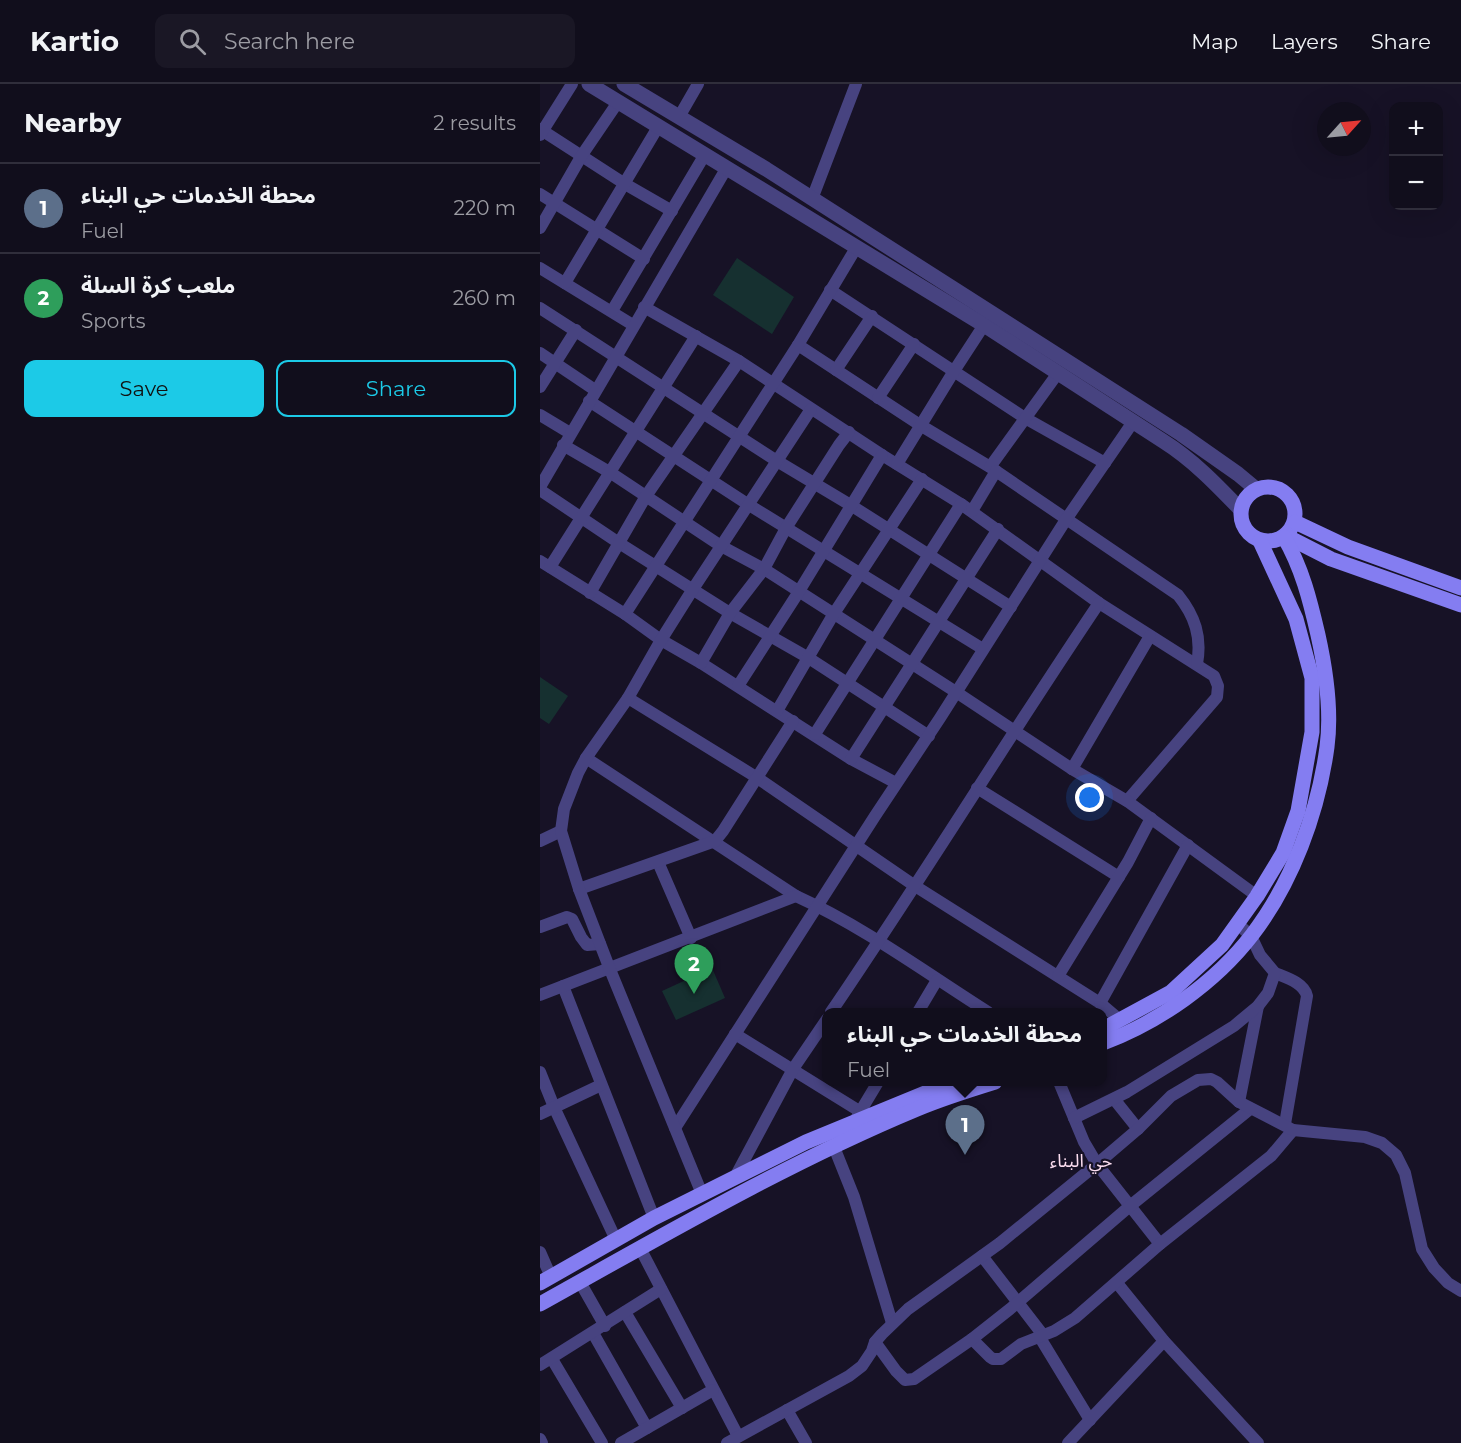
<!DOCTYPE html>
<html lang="en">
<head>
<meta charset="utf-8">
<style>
	:root { --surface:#110e1c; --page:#1a1725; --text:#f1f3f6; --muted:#9c9ca3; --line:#302e3b; --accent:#1ccae7 }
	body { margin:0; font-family:Montserrat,"Noto Sans Arabic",sans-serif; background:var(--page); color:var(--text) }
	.controls { position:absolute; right:18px; top:18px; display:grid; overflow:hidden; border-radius:12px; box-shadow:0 6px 24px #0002 }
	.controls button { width:54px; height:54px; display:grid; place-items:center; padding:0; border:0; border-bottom:2px solid var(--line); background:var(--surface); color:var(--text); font:30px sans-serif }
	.compass { position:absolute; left:777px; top:18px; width:54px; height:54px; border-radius:50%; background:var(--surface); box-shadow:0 6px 24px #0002; rotate:63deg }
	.you { position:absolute; left:550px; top:714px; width:21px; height:21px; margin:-15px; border:4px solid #fff; border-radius:50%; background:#1a73e8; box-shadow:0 0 0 9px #1a73e833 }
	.badge { display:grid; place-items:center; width:39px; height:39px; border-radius:50%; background:var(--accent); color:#fff; font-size:20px; font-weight:700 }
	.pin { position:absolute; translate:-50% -50px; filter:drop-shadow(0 2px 3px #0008) }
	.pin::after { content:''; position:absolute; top:32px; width:21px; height:18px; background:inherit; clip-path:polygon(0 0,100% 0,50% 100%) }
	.popup { position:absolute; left:282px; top:924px; width:285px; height:78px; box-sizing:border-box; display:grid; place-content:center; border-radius:12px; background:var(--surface); filter:drop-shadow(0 2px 4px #0005); font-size:20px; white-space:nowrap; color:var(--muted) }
	.popup b { font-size:22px; color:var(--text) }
	.popup::after { content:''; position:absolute; left:50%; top:100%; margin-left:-12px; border:12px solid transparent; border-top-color:var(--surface) }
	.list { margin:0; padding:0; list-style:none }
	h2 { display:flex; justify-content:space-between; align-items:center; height:78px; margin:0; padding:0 24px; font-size:26px }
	h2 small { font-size:20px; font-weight:400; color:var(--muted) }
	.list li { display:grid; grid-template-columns:39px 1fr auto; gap:18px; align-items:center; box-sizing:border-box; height:90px; padding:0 24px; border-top:2px solid var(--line) }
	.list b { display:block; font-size:22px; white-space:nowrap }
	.list p { margin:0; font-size:20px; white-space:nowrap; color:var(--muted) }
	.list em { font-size:20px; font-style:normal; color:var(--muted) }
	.actions { display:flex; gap:12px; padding:18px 24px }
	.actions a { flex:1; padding:14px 0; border:2px solid var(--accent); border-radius:12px; text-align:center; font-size:21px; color:var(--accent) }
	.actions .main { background:var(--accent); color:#111 }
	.icon { flex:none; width:33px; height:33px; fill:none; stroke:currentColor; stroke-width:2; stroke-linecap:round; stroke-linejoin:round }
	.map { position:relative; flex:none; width:921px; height:1359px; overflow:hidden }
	header { display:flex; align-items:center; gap:36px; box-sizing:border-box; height:84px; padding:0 30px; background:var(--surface); border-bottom:2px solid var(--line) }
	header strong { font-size:28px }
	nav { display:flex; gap:33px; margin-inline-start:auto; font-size:21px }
	.search { width:420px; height:54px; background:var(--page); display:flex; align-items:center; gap:15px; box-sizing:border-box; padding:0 21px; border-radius:12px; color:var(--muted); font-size:22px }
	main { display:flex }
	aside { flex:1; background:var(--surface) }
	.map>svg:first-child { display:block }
</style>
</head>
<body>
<header>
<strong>Kartio</strong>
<div class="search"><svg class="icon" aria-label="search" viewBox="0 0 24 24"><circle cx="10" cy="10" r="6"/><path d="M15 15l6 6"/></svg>Search here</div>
<nav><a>Map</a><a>Layers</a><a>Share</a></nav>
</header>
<main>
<aside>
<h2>Nearby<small>2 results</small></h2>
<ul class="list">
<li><span class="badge" style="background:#5c6f8a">1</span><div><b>محطة الخدمات حي البناء</b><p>Fuel</p></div><em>220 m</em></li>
<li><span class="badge" style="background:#2e9e5b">2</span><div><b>ملعب كرة السلة</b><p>Sports</p></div><em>260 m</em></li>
</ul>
<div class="actions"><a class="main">Save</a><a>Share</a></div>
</aside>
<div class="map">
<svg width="921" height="1359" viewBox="0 0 921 1359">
	<rect width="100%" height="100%" fill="#171226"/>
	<g fill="#163030">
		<path d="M 197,174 L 254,213 L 232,250 L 173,211 Z"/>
		<path d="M 0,593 L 28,612 L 9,640 L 0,634 Z"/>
		<path d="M 172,884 L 185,914 L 136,936 L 122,907 Z"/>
	</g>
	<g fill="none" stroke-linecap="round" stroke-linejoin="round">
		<g stroke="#474380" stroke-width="12">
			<path d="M 139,33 L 158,0"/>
			<path d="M 0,45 L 85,100 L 132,127"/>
			<path d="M 0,51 L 32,0"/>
			<path d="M 0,110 L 104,175"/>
			<path d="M 272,115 L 316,0"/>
			<path d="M 0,144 L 42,71 L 78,18"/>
			<path d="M 0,184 L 93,241"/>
			<path d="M 25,199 L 118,43"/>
			<path d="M 290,206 L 485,334 L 565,379"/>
			<path d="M 104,223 L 199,277 L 342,371 L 421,420 L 559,519 L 674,592 L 678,602 L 677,613 L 587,717"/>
			<path d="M 0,224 L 237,377 L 312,422 L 471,523"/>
			<path d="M 72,227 L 164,72"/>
			<path d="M 258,261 L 380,341 L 450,383 L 638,511 C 655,532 662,553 657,580"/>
			<path d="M 0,269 L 55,306"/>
			<path d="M 296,286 L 332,232"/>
			<path d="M 0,303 L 36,246"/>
			<path d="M 338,314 L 374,260"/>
			<path d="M 49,317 L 209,421 L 443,565"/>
			<path d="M 0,331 L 30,349"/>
			<path d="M 23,361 L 71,389 L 181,462 L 224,485 L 416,608 L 532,685 L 587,717 L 717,812"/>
			<path d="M 357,380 L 414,287 L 444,241"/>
			<path d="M 450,383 L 518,289"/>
			<path d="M 0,403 L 186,85"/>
			<path d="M 0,406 L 79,459 L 190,529 L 267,573 L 389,652"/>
			<path d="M 432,427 L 456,387"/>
			<path d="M 0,477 L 85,530 L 121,556 L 161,579 L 311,675 L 356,699"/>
			<path d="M 10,483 L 156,252"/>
			<path d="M 50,509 L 106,412 L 199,277"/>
			<path d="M 85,530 L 258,261 L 316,164"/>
			<path d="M 161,579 L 190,529 L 224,485 L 246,444 L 299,361 L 309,348"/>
			<path d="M 198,602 L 258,509 L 342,371"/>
			<path d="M 88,614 L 216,693 L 375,802 L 560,919 L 580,936"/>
			<path d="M 237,627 L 293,531 L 382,395"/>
			<path d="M 275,650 L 421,420"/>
			<path d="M 46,674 L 256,812 C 324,843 385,888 448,928"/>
			<path d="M 311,675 L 458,445"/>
			<path d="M 532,685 L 610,552"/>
			<path d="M 437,704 L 579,793"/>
			<path d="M 0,757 L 21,747"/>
			<path d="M 118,778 L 151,854"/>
			<path d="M 39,805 L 175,757 L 183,747 L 253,637"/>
			<path d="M 0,843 L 27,833 L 32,835 L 41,853 L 47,861 L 60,860"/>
			<path d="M 735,889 C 747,894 764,899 767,912 L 745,1040"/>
			<path d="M 518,892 L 588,778 L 611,734"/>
			<path d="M 23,902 L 114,1134"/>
			<path d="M 0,911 L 256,812"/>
			<path d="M 560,919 L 648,761"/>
			<path d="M 291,928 C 383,793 468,654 559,519"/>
			<path d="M 378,928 L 397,896"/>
			<path d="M 195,950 L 321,1028"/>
			<path d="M 0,988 L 14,1023 L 76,1156"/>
			<path d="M 519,998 L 544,1058 L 557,1080 L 620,1160"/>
			<path d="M 574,1015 L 598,1045"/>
			<path d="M 699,1018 L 718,922"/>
			<path d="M 0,1030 L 61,1001"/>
			<path d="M 317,1033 L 338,998"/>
			<path d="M 534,1034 L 587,1008 L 694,942 L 718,922 L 728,909 L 735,889 L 720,871 L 711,852 L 698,840"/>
			<path d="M 135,1044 L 335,732 L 400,634 L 527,434 L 593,338"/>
			<path d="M 294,1063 L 314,1113 L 352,1239"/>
			<path d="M 194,1095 L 253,985 L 287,935"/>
			<path d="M 162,1110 L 69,883 L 39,805 L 21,747 L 24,725 L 38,689 L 46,674 L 88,614 L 121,556 L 153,505 L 271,325"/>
			<path d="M 100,1164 L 198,1352"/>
			<path d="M 0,1168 L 11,1193"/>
			<path d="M 442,1172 L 503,1251"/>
			<path d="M 40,1198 L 65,1242"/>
			<path d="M 577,1199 L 624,1257 L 718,1359"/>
			<path d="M 85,1228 L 142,1324"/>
			<path d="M 53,1249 L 107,1344"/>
			<path d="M 499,1252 L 550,1336"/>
			<path d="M 432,1255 L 450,1273 L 453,1275 L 461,1275 L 481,1260 L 514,1247 L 535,1234 L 620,1160 L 731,1072 L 753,1046"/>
			<path d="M 335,1258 L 356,1287 L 365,1296 L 374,1295 L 432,1255 L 470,1225 L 590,1122 L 710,1025"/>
			<path d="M 12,1275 L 62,1359"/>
			<path d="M 0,1281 L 121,1205"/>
			<path d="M 247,1326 L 266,1359"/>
			<path d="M 0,1355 L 2,1359"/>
			<path d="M 81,1359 L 173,1306"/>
			<path d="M 187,1359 L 309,1292 L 322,1282 L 332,1267 L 335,1258 L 342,1250 L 368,1225 L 460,1159 L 557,1080 L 598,1045 L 631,1012 L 658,996 L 671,995 L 677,998 L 699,1018 L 753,1046 L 825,1053 L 842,1059 L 856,1071 L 865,1089 L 882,1165 L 894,1184 L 908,1199 L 921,1207"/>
			<path d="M 528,1359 L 624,1257"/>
		</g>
		<g stroke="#474380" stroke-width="15">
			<path d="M 49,0 L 444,241 L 623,357 C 653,376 676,400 701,426"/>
			<path d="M 84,0 L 226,85 L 641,350 L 698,390 L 716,405"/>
		</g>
		<g stroke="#847df1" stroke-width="15">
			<circle cx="728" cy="430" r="27"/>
			<path d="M 755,438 L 808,463 L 921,504"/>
			<path d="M 746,452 L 791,475 L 921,521"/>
			<path d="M 563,945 L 631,908 L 682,861 L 717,812 L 743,769 L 758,727 L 772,648 L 772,594 L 756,535 L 720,457"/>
			<path d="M 563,959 C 619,938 675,899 712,851 C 752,799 778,729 787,663 C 792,626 786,587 778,551 C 770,516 762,484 744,453"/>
			<path d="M 0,1199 L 114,1134 L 266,1058 L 412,998"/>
			<path d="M 0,1220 C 124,1151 247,1079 377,1025 C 403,1014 429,1006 455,998"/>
		</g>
	</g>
	<g text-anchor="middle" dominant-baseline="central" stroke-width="4.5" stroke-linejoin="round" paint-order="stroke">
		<g font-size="18" fill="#fbddef" stroke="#171226">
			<text x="541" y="1077">حي البناء</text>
		</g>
	</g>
</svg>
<div class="controls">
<button>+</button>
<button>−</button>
</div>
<svg class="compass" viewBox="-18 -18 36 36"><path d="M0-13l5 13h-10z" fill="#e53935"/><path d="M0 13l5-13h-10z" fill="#9c9ca3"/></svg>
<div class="you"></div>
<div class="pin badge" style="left:425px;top:1071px;background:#5c6f8a">1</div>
<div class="popup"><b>محطة الخدمات حي البناء</b>Fuel</div>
<div class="pin badge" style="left:154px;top:910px;background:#2e9e5b">2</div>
</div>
</main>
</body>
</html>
